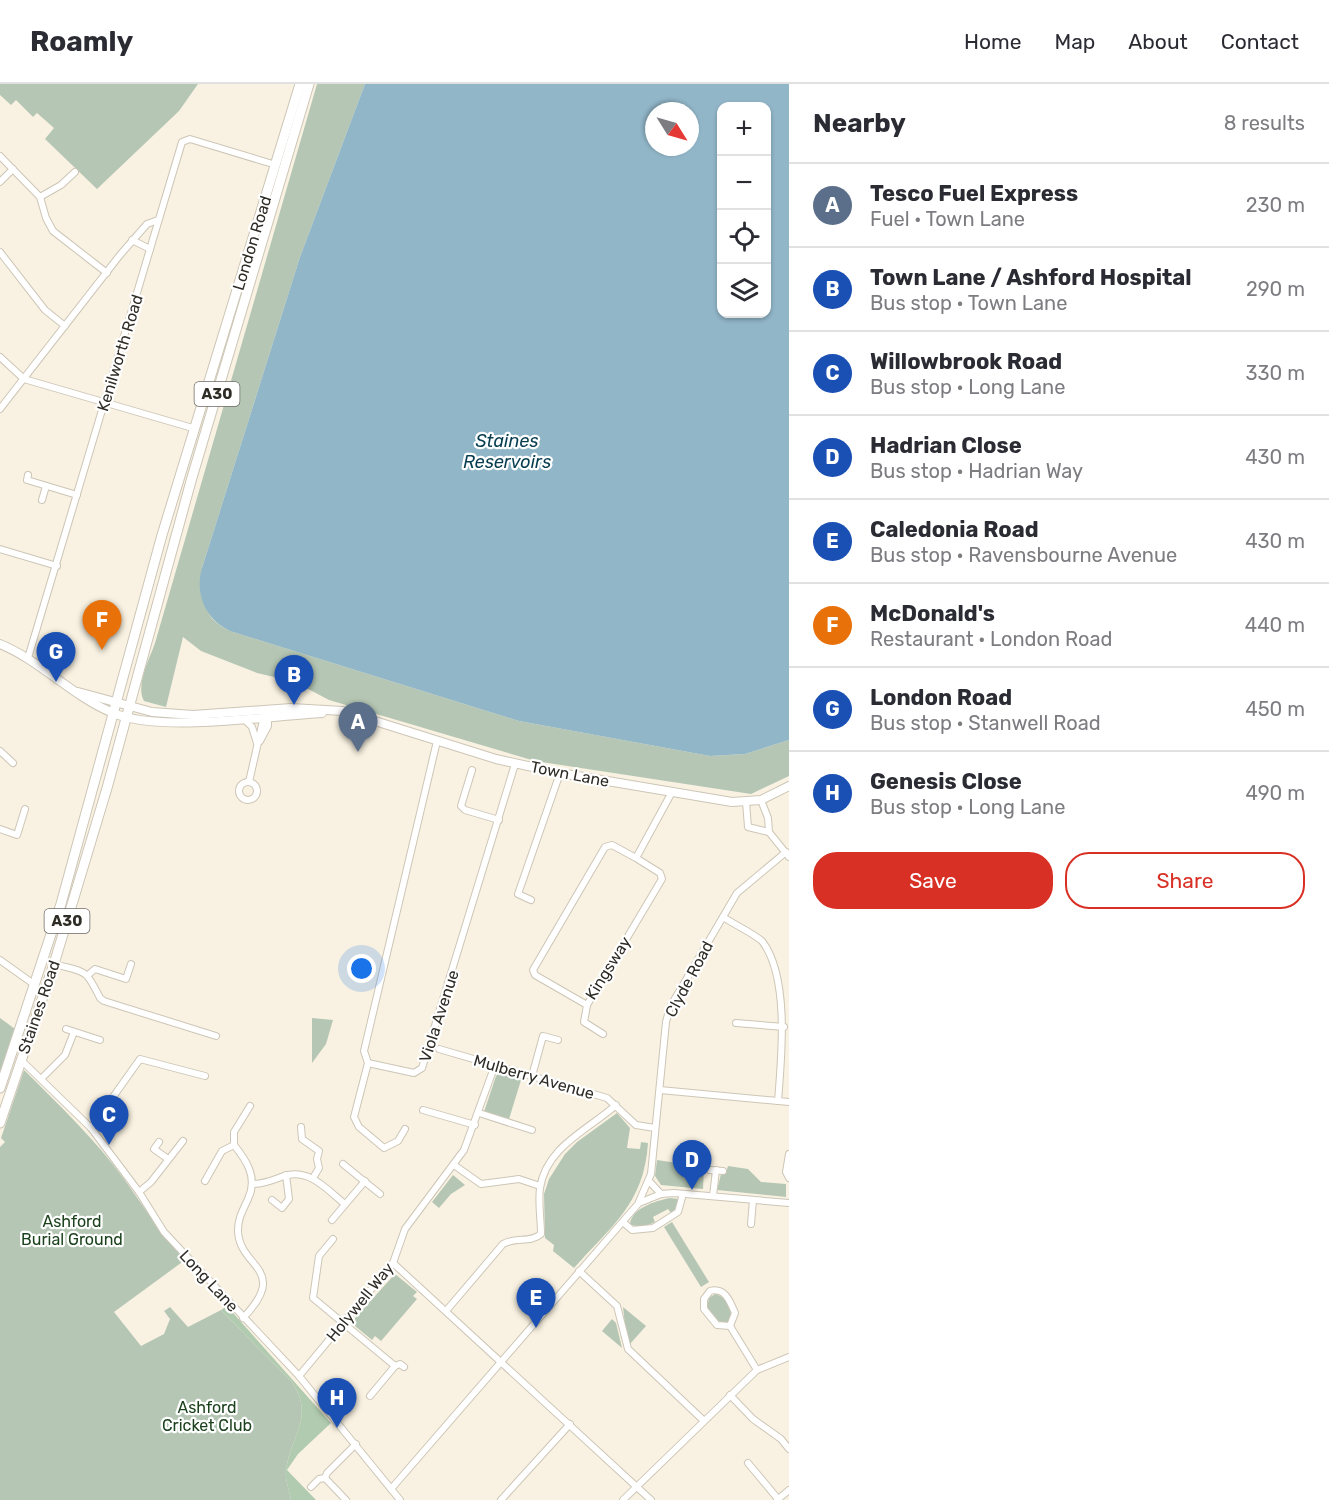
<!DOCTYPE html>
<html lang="en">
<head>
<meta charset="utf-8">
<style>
	:root { --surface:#fff; --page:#f2f2f3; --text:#2b2b33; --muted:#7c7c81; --line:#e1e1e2; --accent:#d93025 }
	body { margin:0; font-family:Rubik,sans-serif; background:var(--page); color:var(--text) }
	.controls { position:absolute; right:18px; top:18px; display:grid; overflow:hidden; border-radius:12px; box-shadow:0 2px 4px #0004 }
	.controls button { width:54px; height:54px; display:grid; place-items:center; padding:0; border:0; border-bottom:2px solid var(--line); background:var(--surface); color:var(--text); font:30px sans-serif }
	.compass { position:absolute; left:645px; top:18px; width:54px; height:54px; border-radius:50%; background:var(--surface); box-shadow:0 2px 4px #0004; rotate:127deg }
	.you { position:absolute; left:362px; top:885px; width:21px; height:21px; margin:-15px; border:4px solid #fff; border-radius:50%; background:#1a73e8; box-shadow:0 0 0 9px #1a73e833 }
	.badge { display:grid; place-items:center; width:39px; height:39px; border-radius:50%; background:var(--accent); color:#fff; font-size:20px; font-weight:700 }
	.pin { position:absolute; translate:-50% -50px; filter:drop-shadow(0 2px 3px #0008) }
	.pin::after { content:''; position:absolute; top:32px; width:21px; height:18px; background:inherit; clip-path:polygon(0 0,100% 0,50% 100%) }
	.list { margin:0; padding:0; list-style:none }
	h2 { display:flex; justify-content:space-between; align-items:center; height:78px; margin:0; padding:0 24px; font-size:26px }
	h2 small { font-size:20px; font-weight:400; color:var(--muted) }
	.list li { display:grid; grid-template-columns:39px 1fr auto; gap:18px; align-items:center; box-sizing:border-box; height:84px; padding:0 24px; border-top:2px solid var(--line) }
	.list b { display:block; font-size:22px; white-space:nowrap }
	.list p { margin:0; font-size:20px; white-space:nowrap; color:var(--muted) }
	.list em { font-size:20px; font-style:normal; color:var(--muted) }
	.actions { display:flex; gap:12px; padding:18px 24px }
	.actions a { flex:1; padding:14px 0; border:2px solid var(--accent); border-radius:24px; text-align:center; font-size:21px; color:var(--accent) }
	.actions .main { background:var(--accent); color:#fff }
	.icon { flex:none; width:33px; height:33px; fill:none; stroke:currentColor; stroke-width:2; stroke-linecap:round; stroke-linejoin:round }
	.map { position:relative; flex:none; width:789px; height:1416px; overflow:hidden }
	header { display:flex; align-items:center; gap:36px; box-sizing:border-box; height:84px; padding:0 30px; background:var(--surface); border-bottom:2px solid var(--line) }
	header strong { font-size:28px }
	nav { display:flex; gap:33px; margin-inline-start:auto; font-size:21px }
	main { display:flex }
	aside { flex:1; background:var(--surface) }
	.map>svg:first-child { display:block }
</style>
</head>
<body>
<header>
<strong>Roamly</strong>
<nav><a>Home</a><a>Map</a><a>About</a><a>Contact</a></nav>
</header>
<main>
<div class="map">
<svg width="789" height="1416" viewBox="0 0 789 1416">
	<rect width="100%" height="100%" fill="#f9f2e2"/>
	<g fill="#b5c7b4">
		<path d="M 0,0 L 198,0 L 179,27 L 97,105 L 45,55 L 54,44 L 37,29 L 33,33 L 16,16 L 11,21 L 0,11 Z"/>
		<path d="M 317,0 L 365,0 L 300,173 L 202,484 C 204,514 200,535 233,548 L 519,637 L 710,672 L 745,670 L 789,656 L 789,692 L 751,710 L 535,677 L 329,616 L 295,598 L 257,589 L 201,567 L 183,553 L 166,623 L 144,617 C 135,601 150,574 155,559 Z"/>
		<path d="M 0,934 L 15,945 L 0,988 Z"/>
		<path d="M 312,934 L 333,936 L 326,960 L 312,979 Z"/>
		<path d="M 24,986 C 59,1021 95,1055 124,1095 C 144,1123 162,1151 185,1176 L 114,1228 L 141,1262 L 164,1250 L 170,1235 L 164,1227 L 170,1223 L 188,1243 L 221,1226 L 292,1298 C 316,1334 289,1353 286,1388 C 285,1397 290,1407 291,1416 L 0,1416 L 0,1063 L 5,1058 L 1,1054 Z"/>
		<path d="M 504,986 L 522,993 L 509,1035 L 484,1028 L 496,992 Z"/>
		<path d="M 617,1029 L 630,1044 L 627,1064 L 640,1065 L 641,1058 L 648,1059 C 644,1120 612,1141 574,1184 L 553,1167 L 554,1161 L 545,1154 L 544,1110 L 549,1095 L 565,1070 L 577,1058 Z"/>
		<path d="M 657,1076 L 704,1083 L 703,1105 L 661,1101 L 655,1092 Z"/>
		<path d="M 728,1082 L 748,1085 L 761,1098 L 786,1100 L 786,1113 L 717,1106 L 721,1090 L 726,1089 Z"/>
		<path d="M 453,1091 L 465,1101 L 451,1110 L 439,1124 L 432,1118 Z"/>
		<path d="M 670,1114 L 679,1115 L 676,1127 L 671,1129 L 668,1125 L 653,1133 L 655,1138 C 647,1142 638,1144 630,1140 C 632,1124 655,1117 670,1114 Z"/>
		<path d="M 672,1138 L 709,1198 L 701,1203 L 664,1143 Z"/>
		<path d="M 395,1190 L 417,1208 L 413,1212 L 417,1215 L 381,1257 L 375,1252 L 372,1256 L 355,1242 L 355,1234 Z"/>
		<path d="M 715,1210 C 729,1213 736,1229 729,1240 L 719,1239 L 707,1224 L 709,1214 Z"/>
		<path d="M 623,1223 L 646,1242 L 630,1260 L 626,1251 Z"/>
		<path d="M 612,1235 L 616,1239 L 622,1264 L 602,1247 Z"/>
	</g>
	<path fill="#b1cbb0" d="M 227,1222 L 331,1339 L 298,1370 L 287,1386 L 316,1416 L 291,1416 C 290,1407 285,1397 286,1388 C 289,1353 316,1334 292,1298 L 221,1226 Z"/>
	<path fill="#91b6c8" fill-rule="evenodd" d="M 365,0 L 789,0 L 789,656 L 745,670 L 710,672 L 519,637 L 233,548 C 207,538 194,511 202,484 L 300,173 ZM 722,22 L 766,22 L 766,230 L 722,230 ZM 654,27 L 690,27 L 690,63 L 654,63 Z"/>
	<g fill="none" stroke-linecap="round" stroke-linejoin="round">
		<defs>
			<g id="minor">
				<path d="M 0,72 L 40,113 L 46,134 L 53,147 L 107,189"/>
				<path d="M 0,98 L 13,85"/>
				<path d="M 40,113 L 61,101 L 75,88"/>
				<path d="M 132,156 L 150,165"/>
				<path d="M 0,168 L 45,226 L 65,242"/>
				<path d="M 0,273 L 24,295 L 196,345"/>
				<path d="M 0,325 L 120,171 L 147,140 L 158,136"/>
				<path d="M 28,391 L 27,396 L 77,411"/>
				<path d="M 42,416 L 46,402"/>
				<path d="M 0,465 L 57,482"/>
				<path d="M 28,574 L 182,58 L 190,55 L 276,81"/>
				<path d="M 244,635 L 252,643 L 257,659"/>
				<path d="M 260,657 L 268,642 L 268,630"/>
				<path d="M 437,657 L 364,967 L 368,979 L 414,989 L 422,984 L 515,680"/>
				<path d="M 0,667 L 13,679"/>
				<path d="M 472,686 L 461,722 L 465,726 L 499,736"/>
				<path d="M 249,698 L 264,632"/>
				<circle cx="248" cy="707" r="9"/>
				<path d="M 761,716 L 768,734 L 769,748 L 789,773"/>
				<path d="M 746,718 L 748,743 L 769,748"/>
				<path d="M 0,745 L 17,751 L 25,725"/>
				<path d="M 636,774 L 660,789 L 662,795 L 587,921 L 535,891 L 533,886 L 605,763 L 612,761 L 636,774 L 672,708"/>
				<path d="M 531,816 L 518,810 L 560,689"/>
				<path d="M 723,833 C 735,841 751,848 762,857 C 789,892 782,969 778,1017"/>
				<path d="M 0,876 L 35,901"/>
				<path d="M 54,880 C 87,889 85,884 100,914 L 104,917 L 216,952"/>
				<path d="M 88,891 L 95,885 L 126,895 L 131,880"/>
				<path d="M 587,921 L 584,938 L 603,950"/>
				<path d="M 736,939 L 784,943"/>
				<path d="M 66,945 L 100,956"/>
				<path d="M 439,965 L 607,1014 L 636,1041 L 655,1044"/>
				<path d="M 21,976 L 91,1044 L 139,1108 L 164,1148 L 299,1292 L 400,1416"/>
				<path d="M 368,979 L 354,1033 L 359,1043 L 384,1064 L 398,1057 L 405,1045"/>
				<path d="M 532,992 L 543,952 L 558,956"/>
				<path d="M 42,994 L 65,971 L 74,948"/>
				<path d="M 660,1006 L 789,1018"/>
				<path d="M 423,1026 L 475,1041"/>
				<path d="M 479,1029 L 532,1046"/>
				<path d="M 301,1043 L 302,1055 L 319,1067 L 317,1075 L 319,1084 L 313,1094"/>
				<path d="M 91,1044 L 140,975 L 205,992"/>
				<path d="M 159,1058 L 154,1065 L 168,1075"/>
				<path d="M 234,1061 C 247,1077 258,1094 248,1115 C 243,1126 238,1134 238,1146 C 238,1184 291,1184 243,1234"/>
				<path d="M 234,1061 L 234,1048 L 250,1022"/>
				<path d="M 789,1070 L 786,1088 L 789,1094"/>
				<path d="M 343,1080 L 380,1110"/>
				<path d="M 454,1081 L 481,1100 L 519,1095 L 540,1102"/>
				<path d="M 710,1086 L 723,1087"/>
				<path d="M 205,1097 L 222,1067 L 234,1061"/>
				<path d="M 649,1097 L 661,1110"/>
				<path d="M 253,1100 C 265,1100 273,1096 284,1092 C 310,1084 327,1106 345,1120"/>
				<path d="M 139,1108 L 151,1098 L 183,1057"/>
				<path d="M 713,1112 L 716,1086"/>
				<path d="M 272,1116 L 282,1124 L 289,1115 L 286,1091"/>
				<path d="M 639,1119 L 661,1110 L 674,1109 L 789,1119"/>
				<path d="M 332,1136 L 365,1097"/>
				<path d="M 623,1138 L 632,1146 L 653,1144 L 678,1128 L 683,1110"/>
				<path d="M 751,1140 L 753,1116"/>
				<path d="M 333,1155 L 319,1172 L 313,1214 L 395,1282 L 400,1280 L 404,1283"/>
				<path d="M 393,1179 L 651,1416"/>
				<path d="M 579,1187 L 617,1222 L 628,1265 L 703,1336"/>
				<path d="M 446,1227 L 503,1160 C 515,1153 531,1159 541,1150 C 541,1135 538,1120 540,1104 C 546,1063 588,1046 616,1021"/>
				<path d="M 730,1242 L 735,1229 C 730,1217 725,1203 710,1207 L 704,1215 L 704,1225 L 717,1241 L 730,1242 L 757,1286"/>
				<path d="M 299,1292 L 393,1179 L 405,1145 L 464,1066 L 495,981"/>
				<path d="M 730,1311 L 753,1335 L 781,1355 L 789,1365"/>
				<path d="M 370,1312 L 395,1282"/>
				<path d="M 748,1379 L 778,1415"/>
				<path d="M 311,1403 L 319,1395 L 325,1394"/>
				<path d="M 391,1405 L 638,1120 L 651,1090 L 666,938 L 670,923 L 737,809 L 786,768"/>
				<path d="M 346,1416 L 325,1394 L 327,1389 L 356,1360"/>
				<path d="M 501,1416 L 570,1340"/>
				<path d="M 623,1416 L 757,1286 L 789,1273"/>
				<path d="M 777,1416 L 789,1406"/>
			</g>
			<g id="secondary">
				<path d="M 0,560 C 41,577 72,612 113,629 C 161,649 268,632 322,629"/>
				<path d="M 78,608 L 152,628 L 193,631 L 291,624 L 343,627 L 496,675 L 560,689 L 732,718 L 761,716 L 789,702"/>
			</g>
			<g id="trunk">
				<path d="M 0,1004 L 61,820 L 162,451 L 300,0"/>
				<path d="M 0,1039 L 54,880 L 107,704 L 191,397 L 309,0"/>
			</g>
		</defs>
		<use href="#minor" stroke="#cdc6b7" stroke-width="8"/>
		<use href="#secondary" stroke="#cdc6b7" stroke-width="10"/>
		<use href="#trunk" stroke="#cdc6b7" stroke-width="11"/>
		<use href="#minor" stroke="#fff" stroke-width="6"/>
		<use href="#secondary" stroke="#fff" stroke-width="8"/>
		<use href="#trunk" stroke="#fff" stroke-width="9"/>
	</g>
	<g text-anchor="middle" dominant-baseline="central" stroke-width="4.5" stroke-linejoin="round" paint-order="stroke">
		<g fill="#fff" stroke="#6d6b67" stroke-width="1.5">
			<rect x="194.5" y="298" width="45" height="24" rx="4.5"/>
			<rect x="44.5" y="825" width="45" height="24" rx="4.5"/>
		</g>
		<g font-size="15" font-weight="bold" fill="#2f2c26">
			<text x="217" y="310">A30</text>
			<text x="67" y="837">A30</text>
		</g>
		<g font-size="16" fill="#2f2c26" stroke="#fff">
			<text transform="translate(252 159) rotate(-73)">London Road</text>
			<text transform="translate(120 269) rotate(-73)">Kenilworth Road</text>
			<text transform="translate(570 690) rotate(11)">Town Lane</text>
			<text transform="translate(608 884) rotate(-58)">Kingsway</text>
			<text transform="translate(689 895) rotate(-62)">Clyde Road</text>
			<text transform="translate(39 923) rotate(-71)">Staines Road</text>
			<text transform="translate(439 932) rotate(-72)">Viola Avenue</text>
			<text transform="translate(534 993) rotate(16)">Mulberry Avenue</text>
			<text transform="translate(209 1197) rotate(47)">Long Lane</text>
			<text transform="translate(360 1218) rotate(-51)">Holywell Way</text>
		</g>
		<g font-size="16" fill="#1b421d" stroke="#fff">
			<text x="72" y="1137">Ashford<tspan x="72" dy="18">Burial Ground</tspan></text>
			<text x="207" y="1323">Ashford<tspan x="207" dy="18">Cricket Club</tspan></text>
		</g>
		<g font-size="18" font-style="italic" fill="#073d50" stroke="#fff">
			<text x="507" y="357">Staines<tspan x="507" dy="21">Reservoirs</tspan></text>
		</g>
	</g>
</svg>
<div class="controls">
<button>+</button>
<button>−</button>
<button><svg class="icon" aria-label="locate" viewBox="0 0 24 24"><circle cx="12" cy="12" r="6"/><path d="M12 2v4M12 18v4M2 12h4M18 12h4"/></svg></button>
<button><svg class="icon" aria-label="layers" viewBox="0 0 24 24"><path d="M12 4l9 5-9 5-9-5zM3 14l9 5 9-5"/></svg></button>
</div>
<svg class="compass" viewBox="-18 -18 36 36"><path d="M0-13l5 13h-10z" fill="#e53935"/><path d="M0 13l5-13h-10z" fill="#7c7c81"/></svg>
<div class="you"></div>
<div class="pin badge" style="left:358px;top:668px;background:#5c6f8a">A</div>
<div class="pin badge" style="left:294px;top:621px;background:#1a4fb4">B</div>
<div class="pin badge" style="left:109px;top:1061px;background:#1a4fb4">C</div>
<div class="pin badge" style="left:692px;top:1106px;background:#1a4fb4">D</div>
<div class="pin badge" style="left:536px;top:1244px;background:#1a4fb4">E</div>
<div class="pin badge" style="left:102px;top:566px;background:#e8710a">F</div>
<div class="pin badge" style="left:56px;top:598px;background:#1a4fb4">G</div>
<div class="pin badge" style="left:337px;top:1344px;background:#1a4fb4">H</div>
</div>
<aside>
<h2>Nearby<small>8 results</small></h2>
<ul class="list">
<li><span class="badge" style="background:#5c6f8a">A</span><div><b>Tesco Fuel Express</b><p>Fuel · Town Lane</p></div><em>230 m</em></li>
<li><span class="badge" style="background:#1a4fb4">B</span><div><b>Town Lane / Ashford Hospital</b><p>Bus stop · Town Lane</p></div><em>290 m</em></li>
<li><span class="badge" style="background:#1a4fb4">C</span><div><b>Willowbrook Road</b><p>Bus stop · Long Lane</p></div><em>330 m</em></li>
<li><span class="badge" style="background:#1a4fb4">D</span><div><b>Hadrian Close</b><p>Bus stop · Hadrian Way</p></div><em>430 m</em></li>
<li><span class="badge" style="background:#1a4fb4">E</span><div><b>Caledonia Road</b><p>Bus stop · Ravensbourne Avenue</p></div><em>430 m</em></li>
<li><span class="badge" style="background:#e8710a">F</span><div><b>McDonald's</b><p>Restaurant · London Road</p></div><em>440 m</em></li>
<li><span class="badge" style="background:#1a4fb4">G</span><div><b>London Road</b><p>Bus stop · Stanwell Road</p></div><em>450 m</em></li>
<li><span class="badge" style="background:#1a4fb4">H</span><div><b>Genesis Close</b><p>Bus stop · Long Lane</p></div><em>490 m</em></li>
</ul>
<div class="actions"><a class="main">Save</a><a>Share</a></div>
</aside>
</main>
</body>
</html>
